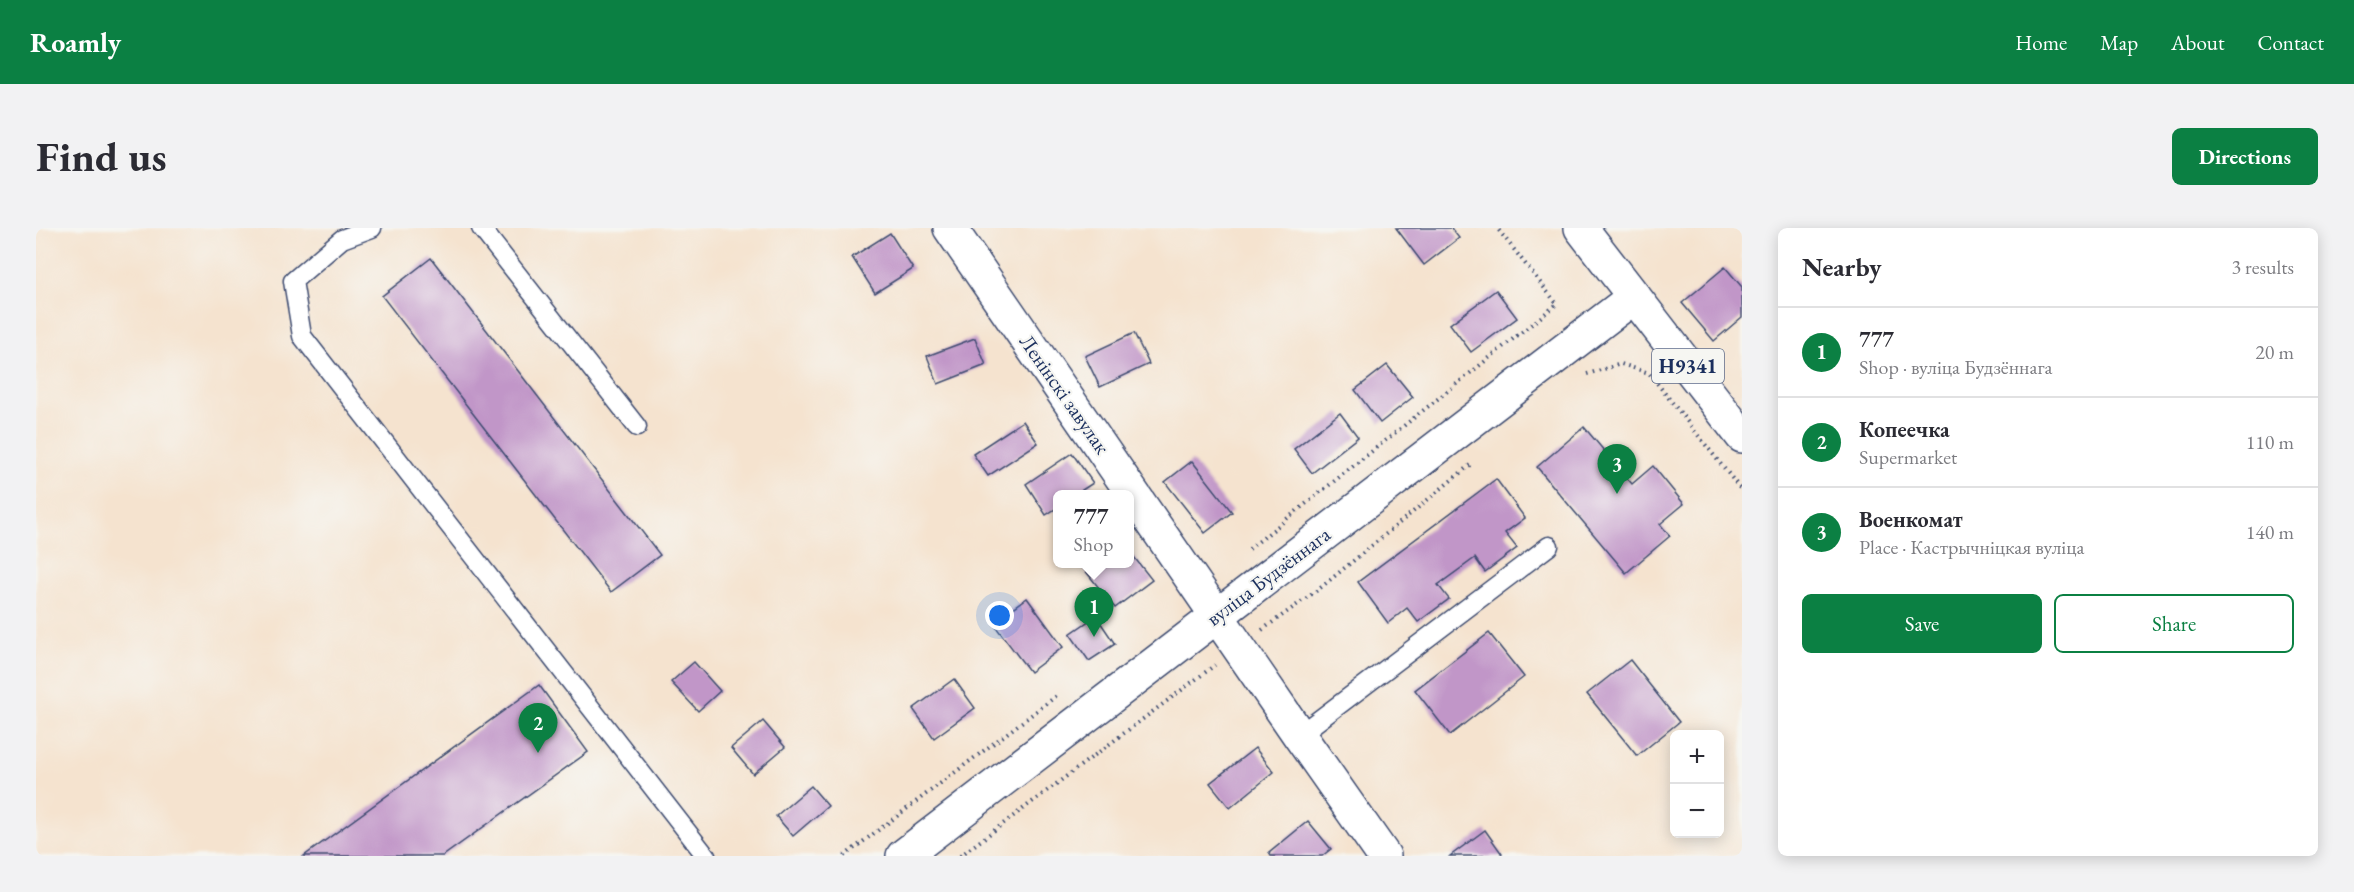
<!DOCTYPE html>
<html lang="en">
<head>
<meta charset="utf-8">
<style>
	:root { --surface:#fff; --page:#f2f2f3; --text:#2b2b33; --muted:#7c7c81; --line:#e1e1e2; --accent:#0b8043 }
	body { margin:0; font-family:"EB Garamond",serif; background:var(--page); color:var(--text) }
	.controls { position:absolute; right:18px; bottom:18px; display:grid; overflow:hidden; border-radius:9px; box-shadow:0 3px 15px #0003 }
	.controls button { width:54px; height:54px; display:grid; place-items:center; padding:0; border:0; border-bottom:2px solid var(--line); background:var(--surface); color:var(--text); font:30px sans-serif }
	.you { position:absolute; left:964px; top:388px; width:21px; height:21px; margin:-15px; border:4px solid #fff; border-radius:50%; background:#1a73e8; box-shadow:0 0 0 9px #1a73e833 }
	.badge { display:grid; place-items:center; width:39px; height:39px; border-radius:50%; background:var(--accent); color:#fff; font-size:20px; font-weight:700 }
	.pin { position:absolute; translate:-50% -50px; filter:drop-shadow(0 2px 3px #0008) }
	.pin::after { content:''; position:absolute; top:32px; width:21px; height:18px; background:inherit; clip-path:polygon(0 0,100% 0,50% 100%) }
	.popup { position:absolute; left:1017px; top:262px; width:81px; height:78px; box-sizing:border-box; display:grid; place-content:center; border-radius:9px; background:var(--surface); filter:drop-shadow(0 2px 4px #0005); font-size:20px; white-space:nowrap; color:var(--muted) }
	.popup b { font-size:22px; color:var(--text) }
	.popup::after { content:''; position:absolute; left:50%; top:100%; margin-left:-12px; border:12px solid transparent; border-top-color:var(--surface) }
	.list { margin:0; padding:0; list-style:none }
	h2 { display:flex; justify-content:space-between; align-items:center; height:78px; margin:0; padding:0 24px; font-size:26px }
	h2 small { font-size:20px; font-weight:400; color:var(--muted) }
	.list li { display:grid; grid-template-columns:39px 1fr auto; gap:18px; align-items:center; box-sizing:border-box; height:90px; padding:0 24px; border-top:2px solid var(--line) }
	.list b { display:block; font-size:22px; white-space:nowrap }
	.list p { margin:0; font-size:20px; white-space:nowrap; color:var(--muted) }
	.list em { font-size:20px; font-style:normal; color:var(--muted) }
	.actions { display:flex; gap:12px; padding:18px 24px }
	.actions a { flex:1; padding:14px 0; border:2px solid var(--accent); border-radius:9px; text-align:center; font-size:21px; color:var(--accent) }
	.actions .main { background:var(--accent); color:#fff }
	.map { position:relative; flex:none; width:1706px; height:628px; overflow:hidden; border-radius:9px }
	header { display:flex; align-items:center; gap:36px; box-sizing:border-box; height:84px; padding:0 30px; background:var(--accent); color:#fff }
	header strong { font-size:28px }
	nav { display:flex; gap:33px; margin-inline-start:auto; font-size:21px }
	.intro { display:flex; align-items:center; justify-content:space-between; box-sizing:border-box; height:144px; padding:0 36px }
	h1 { margin:0; font-size:42px }
	.button { padding:15px 27px; border-radius:9px; background:var(--accent); color:#fff; font-size:21px; font-weight:700 }
	main { display:flex; gap:36px; padding:0 36px }
	aside { flex:1; background:var(--surface); border-radius:9px; box-shadow:0 3px 15px #0003 }
	.map>svg:first-child { display:block }
</style>
</head>
<body>
<header>
<strong>Roamly</strong>
<nav><a>Home</a><a>Map</a><a>About</a><a>Contact</a></nav>
</header>
<div class="intro"><h1>Find us</h1><a class="button">Directions</a></div>
<main>
<div class="map">
<svg width="1706" height="628" viewBox="0 0 1706 628">
	<rect width="100%" height="100%" fill="#f6f6f2"/>
	<filter id="ink" filterUnits="userSpaceOnUse"><feTurbulence type="fractalNoise" baseFrequency=".0167" numOctaves="2"/><feDisplacementMap in="SourceGraphic" scale="12" xChannelSelector="R" yChannelSelector="G"/><feConvolveMatrix kernelMatrix="1 2 1 2 8 2 1 2 1" color-interpolation-filters="sRGB"/></filter>
	<filter id="wash" filterUnits="userSpaceOnUse"><feTurbulence type="fractalNoise" baseFrequency=".008" numOctaves="4" result="noise"/><feDisplacementMap in="SourceGraphic" scale="24" xChannelSelector="R" yChannelSelector="G"/><feGaussianBlur stdDeviation="1.35" result="paint"/><feColorMatrix in="noise" values="0 0 0 0 0 0 0 0 0 0 0 0 0 0 0 0 0 1.4 0 .05"/><feComposite in="paint" operator="in"/></filter>
	<g filter="url(#wash)">
		<rect width="100%" height="100%" fill="#f5e3cf"/>
		<g id="blocks">
			<g fill="#c196c8">
				<path d="M 1360,0 L 1415,0 L 1423,10 L 1388,37 Z"/>
				<path d="M 854,5 L 877,41 L 839,65 L 816,29 Z"/>
				<path d="M 395,30 L 624,327 L 575,364 L 346,68 Z"/>
				<path d="M 1689,39 L 1706,59 L 1706,89 L 1678,113 L 1646,75 Z"/>
				<path d="M 1460,62 L 1481,90 L 1435,124 L 1414,96 Z"/>
				<path d="M 1098,105 L 1113,136 L 1064,159 L 1049,128 Z"/>
				<path d="M 939,110 L 950,137 L 902,156 L 891,128 Z"/>
				<path d="M 1351,137 L 1377,169 L 1344,195 L 1319,162 Z"/>
				<path d="M 1304,185 L 1322,209 L 1276,245 L 1258,221 Z"/>
				<path d="M 987,193 L 1002,215 L 952,248 L 937,226 Z"/>
				<path d="M 1548,199 L 1596,256 L 1617,238 L 1648,276 L 1624,296 L 1634,308 L 1590,345 L 1501,239 Z"/>
				<path d="M 1036,225 L 1057,255 L 1040,266 L 1022,266 L 1022,279 L 1010,287 L 990,256 Z"/>
				<path d="M 1156,233 L 1196,284 L 1169,305 L 1129,254 Z"/>
				<path d="M 1460,251 L 1489,290 L 1469,305 L 1481,320 L 1449,344 L 1439,330 L 1402,357 L 1413,371 L 1382,394 L 1371,380 L 1352,395 L 1322,354 Z"/>
				<path d="M 1094,324 L 1116,352 L 1079,380 L 1044,336 L 1094,336 Z"/>
				<path d="M 991,370 L 1027,419 L 994,444 L 957,395 Z"/>
				<path d="M 1060,388 L 1079,416 L 1053,433 L 1034,406 Z"/>
				<path d="M 1453,405 L 1488,449 L 1414,507 L 1379,462 Z"/>
				<path d="M 1594,432 L 1643,494 L 1601,528 L 1551,466 Z"/>
				<path d="M 658,434 L 684,463 L 662,483 L 635,454 Z"/>
				<path d="M 918,451 L 939,480 L 898,510 L 877,481 Z"/>
				<path d="M 503,457 L 552,524 L 407,628 L 268,628 Z"/>
				<path d="M 727,493 L 749,519 L 717,546 L 695,520 Z"/>
				<path d="M 1219,520 L 1238,544 L 1194,580 L 1174,555 Z"/>
				<path d="M 775,558 L 792,578 L 757,608 L 740,588 Z"/>
				<path d="M 1272,593 L 1295,621 L 1286,628 L 1235,628 L 1233,625 Z"/>
				<path d="M 1449,602 L 1466,626 L 1463,628 L 1414,628 Z"/>
			</g>
		</g>
	</g>
	<g filter="url(#ink)">
		<use href="#blocks" fill-opacity="0" stroke="#3c4a6f" stroke-width="1.5"/>
		<g fill="none" stroke-linecap="round" stroke-linejoin="round">
			<defs>
				<g id="lane">
					<path d="M 336,0 L 306,11 L 257,53 L 266,108 L 670,628"/>
					<path d="M 445,0 L 601,199"/>
					<path d="M 1263,507 L 1513,318"/>
				</g>
				<path id="street" d="M 914,0 L 1263,507 L 1348,628"/>
				<path id="secondary" d="M 867,628 L 1598,69"/>
				<path id="primary" d="M 1545,0 L 1706,208"/>
			</defs>
			<use href="#lane" stroke="#3c4a6f" stroke-width="21"/>
			<use href="#street" stroke="#3c4a6f" stroke-width="36"/>
			<use href="#secondary" stroke="#3c4a6f" stroke-width="36"/>
			<use href="#primary" stroke="#3c4a6f" stroke-width="36"/>
			<g stroke="#3c4a6f" stroke-width="4" stroke-dasharray="1.5 4.5" stroke-linecap="butt">
				<path d="M 1551,146 L 1585,136 L 1613,145 L 1706,263"/>
				<path d="M 1213,321 L 1521,76 L 1461,0"/>
				<path d="M 1226,402 L 1283,361 L 1434,237"/>
				<path d="M 808,628 L 1023,466"/>
				<path d="M 924,628 L 1179,437"/>
			</g>
			<use href="#lane" stroke="#fff" stroke-width="18"/>
			<use href="#street" stroke="#fff" stroke-width="33"/>
			<use href="#secondary" stroke="#fff" stroke-width="33"/>
			<use href="#primary" stroke="#fff" stroke-width="33"/>
		</g>
	</g>
	<g text-anchor="middle" dominant-baseline="central" stroke-width="4.5" stroke-linejoin="round" paint-order="stroke">
		<rect fill="#f6f6f2" stroke="#5d6b8a" stroke-width="1.5" x="1616" y="121" width="72" height="34" rx="4.5"/>
		<g font-size="20" font-weight="bold" fill="#1b2f5e">
			<text x="1652" y="138">Н9341</text>
		</g>
		<g font-size="21" fill="#1b2f5e" stroke="#f6f6f2">
			<text transform="translate(1029 166) rotate(55)">Ленінскі завулак</text>
			<text transform="translate(1232 348) rotate(-37)">вуліца Будзённага</text>
		</g>
	</g>
</svg>
<div class="controls">
<button>+</button>
<button>−</button>
</div>
<div class="you"></div>
<div class="pin badge" style="left:1058px;top:409px">1</div>
<div class="popup"><b>777</b>Shop</div>
<div class="pin badge" style="left:502px;top:525px">2</div>
<div class="pin badge" style="left:1581px;top:266px">3</div>
</div>
<aside>
<h2>Nearby<small>3 results</small></h2>
<ul class="list">
<li><span class="badge">1</span><div><b>777</b><p>Shop · вуліца Будзённага</p></div><em>20 m</em></li>
<li><span class="badge">2</span><div><b>Копеечка</b><p>Supermarket</p></div><em>110 m</em></li>
<li><span class="badge">3</span><div><b>Военкомат</b><p>Place · Кастрычніцкая вуліца</p></div><em>140 m</em></li>
</ul>
<div class="actions"><a class="main">Save</a><a>Share</a></div>
</aside>
</main>
</body>
</html>
